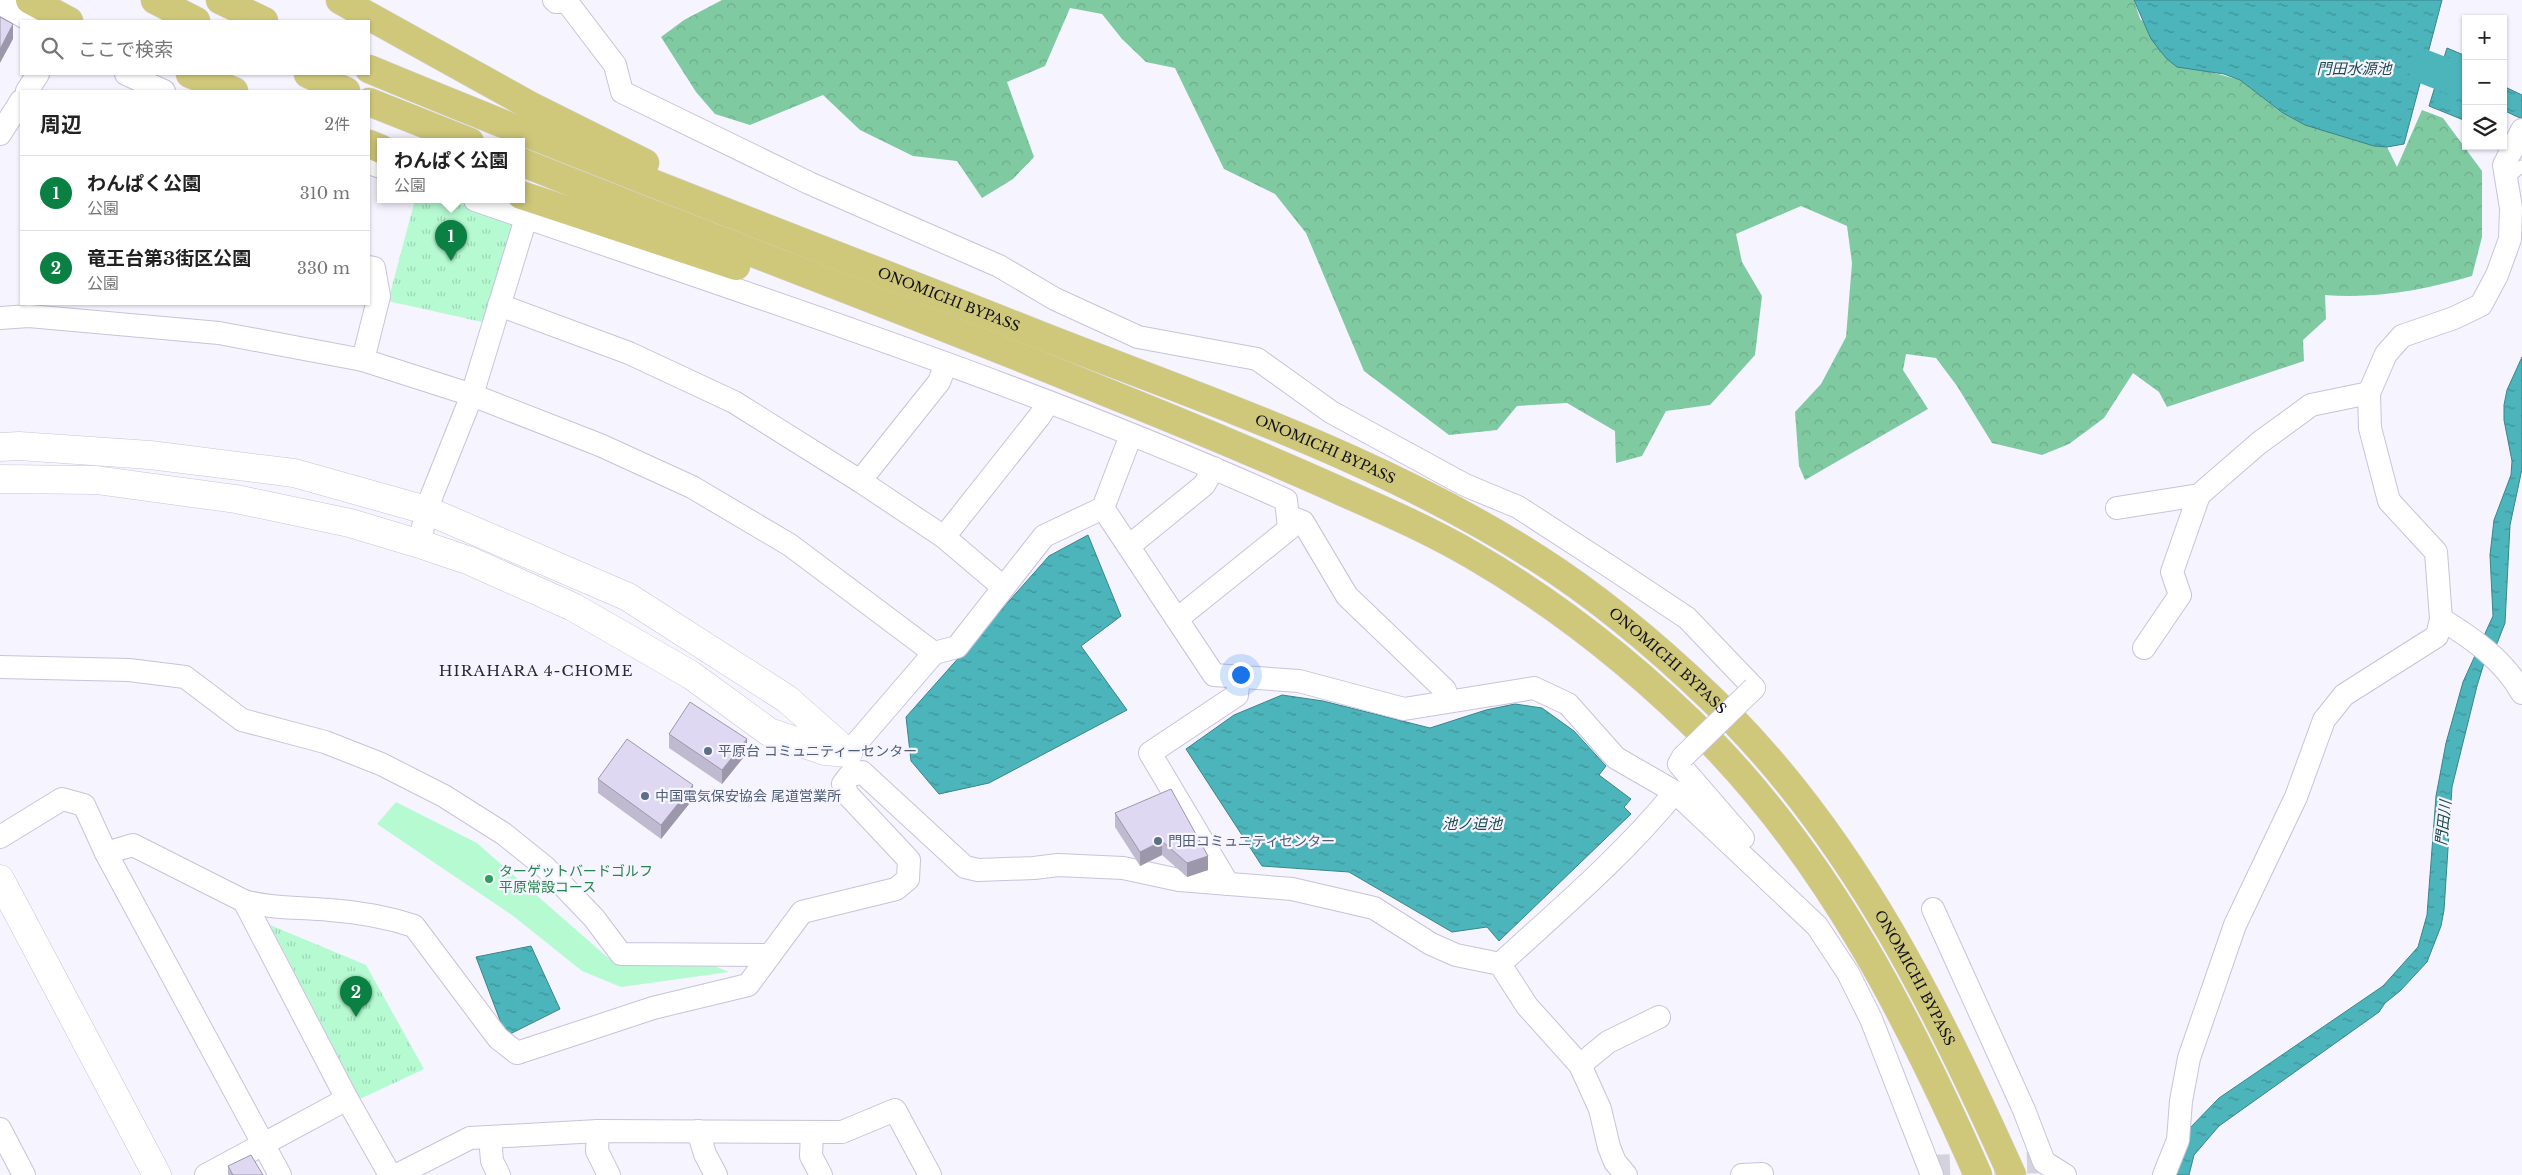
<!DOCTYPE html>
<html lang="ja">
<head>
<meta charset="utf-8">
<style>
	:root { --surface:#fff; --page:#f6f6f6; --text:#222; --muted:#767676; --line:#e0e0e0; --accent:#0b8043 }
	body { margin:0; font-family:"Libre Baskerville","Noto Sans JP",serif; background:var(--page); color:var(--text) }
	.controls { position:absolute; right:15px; top:15px; display:grid; overflow:hidden; border-radius:0px; box-shadow:0 1px 4px #0004 }
	.controls button { width:45px; height:45px; display:grid; place-items:center; padding:0; border:0; border-bottom:1px solid var(--line); background:var(--surface); color:var(--text); font:25px sans-serif }
	.you { position:absolute; left:1240px; top:674px; width:18px; height:18px; margin:-12px; border:4px solid #fff; border-radius:50%; background:#1a73e8; box-shadow:0 0 0 8px #1a73e833 }
	.badge { display:grid; place-items:center; width:32px; height:32px; border-radius:50%; background:var(--accent); color:#fff; font-size:16px; font-weight:700 }
	.pin { position:absolute; translate:-50% -41px; filter:drop-shadow(0 1px 2px #0008) }
	.pin::after { content:''; position:absolute; top:26px; width:18px; height:15px; background:inherit; clip-path:polygon(0 0,100% 0,50% 100%) }
	.popup { position:absolute; left:377px; top:138px; width:148px; height:65px; box-sizing:border-box; display:grid; place-content:center; border-radius:0px; background:var(--surface); filter:drop-shadow(0 1px 4px #0005); font-size:16px; white-space:nowrap; color:var(--muted) }
	.popup b { font-size:19px; color:var(--text) }
	.popup::after { content:''; position:absolute; left:50%; top:100%; margin-left:-10px; border:10px solid transparent; border-top-color:var(--surface) }
	.list { margin:0; padding:0; list-style:none }
	h2 { display:flex; justify-content:space-between; align-items:center; height:65px; margin:0; padding:0 20px; font-size:21px }
	h2 small { font-size:16px; font-weight:400; color:var(--muted) }
	.list li { display:grid; grid-template-columns:32px 1fr auto; gap:15px; align-items:center; box-sizing:border-box; height:75px; padding:0 20px; border-top:1px solid var(--line) }
	.list b { display:block; font-size:19px; white-space:nowrap }
	.list p { margin:0; font-size:16px; white-space:nowrap; color:var(--muted) }
	.list em { font-size:16px; font-style:normal; color:var(--muted) }
	.icon { flex:none; width:28px; height:28px; fill:none; stroke:currentColor; stroke-width:2; stroke-linecap:round; stroke-linejoin:round }
	.map { position:relative; flex:none; width:2522px; height:1175px; overflow:hidden }
	.search { position:absolute; background:var(--surface); box-shadow:0 1px 4px #0004; left:20px; top:20px; width:350px; height:55px; display:flex; align-items:center; gap:12px; box-sizing:border-box; padding:0 18px; border-radius:0px; color:var(--muted); font-size:19px }
	.panel { position:absolute; background:var(--surface); box-shadow:0 1px 4px #0004; left:20px; top:90px; width:350px; height:215px; border-radius:0px }
	.map>svg:first-child { display:block }
</style>
</head>
<body>
<div class="map">
<svg width="2522" height="1175" viewBox="0 0 2522 1175">
	<defs>
		<pattern id="forest-crowns" width="20" height="18" patternUnits="userSpaceOnUse" patternTransform="scale(1.25)"><rect width="20" height="18" fill="#80caa1"/><path d="M2 6a3 3 0 1 1 6 0M12 15a3 3 0 1 1 6 0" fill="none" stroke="#6eac8a"/></pattern>
		<pattern id="park-tufts" width="24" height="20" patternUnits="userSpaceOnUse" patternTransform="scale(1.25)"><rect width="24" height="20" fill="#b6fad2"/><path d="M3 7l-1-3M5 7V3M7 7l1-3M15 17l-1-3M17 17v-4M19 17l1-3" fill="none" stroke="#9cd5b4"/></pattern>
		<pattern id="water-ripples" width="26" height="14" patternUnits="userSpaceOnUse" patternTransform="scale(1.25)"><rect width="26" height="14" fill="#4cb5bb"/><path d="M2 4q2-2 4 0t4 0M15 11q2-2 4 0t4 0" fill="none" stroke="#3e9297"/></pattern>
	</defs>
	<rect width="100%" height="100%" fill="#f6f4ff"/>
	<path fill="url(#forest-crowns)" d="M 722,0 L 2134,0 L 2140,19 L 2207,71 L 2240,80 L 2283,113 L 2305,125 L 2387,147 L 2397,167 L 2422,110 L 2443,118 L 2482,171 L 2482,237 L 2472,276 C 2424,290 2375,299 2325,295 L 2326,319 L 2303,340 L 2304,361 L 2167,407 L 2159,392 L 2133,373 L 2104,418 L 2069,444 L 2042,455 L 1992,443 L 1957,386 L 1936,358 L 1906,354 L 1903,370 L 1928,409 L 1805,480 L 1799,466 L 1795,412 L 1821,384 L 1846,337 L 1852,263 L 1847,226 L 1801,206 L 1736,234 L 1742,262 L 1762,296 L 1755,355 L 1710,405 L 1666,411 L 1642,456 L 1616,463 L 1615,431 L 1567,403 L 1517,406 L 1497,430 L 1449,435 L 1364,371 L 1306,233 L 1275,194 L 1224,169 L 1175,68 L 1146,62 L 1122,39 L 1102,14 L 1070,8 L 1045,66 L 1007,82 L 1034,157 L 1013,179 L 982,198 L 957,161 L 913,156 L 860,130 L 823,95 L 750,125 L 715,114 L 696,92 L 661,37 L 684,20 Z"/>
	<g fill="url(#park-tufts)">
		<path d="M 415,200 L 448,200 L 516,221 L 482,322 L 388,301 Z"/>
		<path d="M 270,925 L 366,965 L 424,1069 L 360,1099 Z"/>
	</g>
	<path fill="#b6fad2" d="M 396,802 L 477,843 L 614,963 L 712,965 L 729,972 L 621,987 L 582,971 L 512,915 L 377,824 Z"/>
	<g fill="url(#water-ripples)" stroke="#3b848b">
		<path d="M 2134,0 L 2442,0 L 2404,144 L 2387,147 L 2374,146 L 2305,125 L 2283,113 L 2240,80 L 2224,74 L 2177,67 L 2166,58 L 2151,39 Z"/>
		<path d="M 2447,48 L 2466,56 L 2466,121 L 2429,106 Z"/>
		<path d="M 2503,86 L 2522,95 L 2522,119 L 2503,110 Z"/>
		<path d="M 2522,357 L 2522,469 L 2510,525 L 2505,623 L 2496,646 L 2484,663 L 2477,686 L 2452,787 L 2444,910 L 2441,926 L 2427,962 L 2400,991 L 2385,1003 L 2379,1012 L 2219,1126 L 2194,1155 L 2189,1175 L 2170,1175 L 2187,1131 L 2219,1098 L 2383,986 L 2418,947 L 2427,915 L 2436,796 L 2446,743 L 2463,682 L 2493,616 L 2490,555 L 2494,520 L 2511,475 L 2512,461 L 2504,420 L 2504,405 L 2507,390 Z"/>
		<path d="M 1088,535 L 1121,616 L 1081,646 L 1127,710 L 989,783 L 939,794 L 911,761 L 906,717 L 1049,556 Z"/>
		<path d="M 1282,695 L 1323,701 L 1430,728 L 1486,710 L 1515,704 L 1542,708 L 1574,731 L 1606,766 L 1599,775 L 1631,799 L 1624,807 L 1631,814 L 1499,941 L 1487,927 L 1452,932 L 1349,872 L 1262,866 L 1186,749 L 1234,715 Z"/>
		<path d="M 531,946 L 560,1009 L 506,1036 L 476,957 Z"/>
	</g>
	<g fill="none" stroke-linecap="round" stroke-linejoin="round">
		<path stroke="#4cb5bb" stroke-width="34" d="M 2425,67 L 2466,83"/>
		<path stroke="#d4d2dd" stroke-width="22" stroke-dasharray="22 11" stroke-linecap="butt" d="M 1928,1166 L 2044,1162"/>
		<defs>
			<path id="lane" d="M 2506,180 L 2522,166"/>
			<g id="street">
				<path d="M 554,0 L 556,2 L 567,2 L 615,65 L 622,92 L 809,183 L 999,266 L 1055,299 L 1138,337 L 1257,359 L 1331,412 L 1465,485 L 1518,507 L 1612,568 L 1687,618 L 1754,688"/>
				<path d="M 0,3 L 31,21"/>
				<path d="M 126,74 L 164,91"/>
				<path d="M 27,91 L 38,74"/>
				<path d="M 0,134 L 21,101"/>
				<path d="M 369,163 L 381,167"/>
				<path d="M 475,200 C 747,294 1023,382 1286,500 L 1289,529 L 1177,619"/>
				<path d="M 499,305 L 629,353 L 734,402 L 860,481 L 944,537 L 1003,587"/>
				<path d="M 0,318 L 29,316 L 219,333 L 363,360 L 472,395 L 600,445 L 692,487 L 790,545 L 934,653"/>
				<path d="M 363,360 L 379,296 L 374,268 L 369,267"/>
				<path d="M 860,481 L 939,382 L 946,364"/>
				<path d="M 1103,508 L 1214,675 L 1299,681 L 1404,709 L 1534,688 L 1568,704 L 1616,758 L 1675,792 L 1817,926 L 1848,973 L 1871,1019 L 1932,1175"/>
				<path d="M 2117,508 L 2199,495 L 2259,443 L 2311,405 L 2369,393"/>
				<path d="M 1288,516 L 1303,522 L 1347,596 L 1445,690 L 1447,701"/>
				<path d="M 944,537 L 1039,417 L 1048,403"/>
				<path d="M 420,544 L 426,510 L 472,395 L 526,218"/>
				<path d="M 1129,546 L 1204,485 L 1214,468"/>
				<path d="M 2441,619 C 2472,638 2504,660 2522,693"/>
				<path d="M 2144,648 L 2180,595 L 2172,572 L 2199,495"/>
				<path d="M 0,667 L 129,670 L 185,677 L 242,720 L 325,742 L 381,764 L 444,796 L 504,834 L 545,867 L 594,918 L 621,954 L 770,955"/>
				<path d="M 848,753 L 934,653 L 957,647 L 1044,536 L 1103,508 L 1131,435"/>
				<path d="M 1683,757 L 1679,764 L 1743,838"/>
				<path d="M 0,837 L 62,799 L 84,805 L 106,853 L 280,1175"/>
				<path d="M 106,853 L 133,845 L 244,901 L 347,1099 L 390,1175"/>
				<path d="M 1228,884 L 1150,753 L 1237,695 L 1239,677"/>
				<path d="M 244,901 C 273,909 300,907 330,910 C 358,912 387,917 414,926 L 498,1038 L 517,1053 L 653,1008 L 748,985 L 802,912 L 896,889 L 908,879 L 909,860 L 848,795 L 843,784 L 849,776 L 862,772 L 965,867 L 978,870 L 1034,868 L 1058,865 L 1123,868 L 1179,880 L 1292,889 L 1374,908 L 1431,944 L 1456,955 L 1500,964 L 1527,1006 L 1580,1065 L 1600,1109 L 1609,1147 L 1615,1162 L 1626,1175"/>
				<path d="M 1933,909 L 2024,1110 L 2044,1162 L 2065,1175"/>
				<path d="M 1500,964 C 1560,909 1624,855 1675,792"/>
				<path d="M 1580,1065 L 1608,1042 L 1659,1017"/>
				<path d="M 0,1129 L 24,1175"/>
				<path d="M 598,1131 L 597,1151 L 609,1175"/>
				<path d="M 698,1131 L 705,1154 L 716,1175"/>
				<path d="M 812,1132 L 811,1156 L 821,1175"/>
				<path d="M 490,1137 L 492,1161 L 499,1175"/>
				<path d="M 206,1175 L 347,1099"/>
				<path d="M 397,1175 L 470,1138 L 598,1131 L 842,1132 L 895,1110 L 930,1175"/>
				<path d="M 1742,1175 L 1762,1174"/>
				<path d="M 2164,1175 L 2178,1140 L 2181,1101 L 2189,1058 L 2235,925 L 2296,797 L 2324,720 L 2344,695 L 2437,636 L 2441,619 L 2436,552 L 2389,501 L 2370,428 L 2369,393 L 2386,354 L 2402,336 L 2454,318 L 2481,305 L 2497,275 L 2510,239 L 2511,208 L 2504,165 L 2522,130"/>
			</g>
			<g id="secondary">
				<path d="M 0,447 L 19,446 L 150,455 L 294,473 L 426,510 L 628,597 L 787,699 L 848,753"/>
				<path d="M 0,479 L 96,480 L 236,499 L 350,523 L 420,544 L 470,561 L 573,607 L 691,675 L 769,732 L 825,751 L 848,753"/>
				<path d="M 0,879 L 157,1175"/>
			</g>
			<g id="highway">
				<path d="M 30,0 L 69,21"/>
				<path d="M 155,0 L 196,21"/>
				<path d="M 220,0 L 264,21"/>
				<path d="M 340,0 L 531,106 L 645,163"/>
				<path id="s1" d="M 369,69 C 592,162 818,247 1042,336 C 1218,405 1401,466 1558,572 C 1621,615 1678,665 1732,719 C 1858,848 1939,1012 2012,1175"/>
				<path d="M 190,74 L 234,91"/>
				<path d="M 308,74 L 346,91"/>
				<path d="M 369,102 L 470,142"/>
				<path d="M 369,144 L 381,149"/>
				<path d="M 521,162 C 716,240 913,313 1108,393 C 1185,424 1262,456 1338,490 C 1383,510 1429,530 1472,555 C 1560,606 1640,670 1712,743 C 1832,867 1909,1019 1978,1175"/>
				<path d="M 521,195 L 736,266"/>
			</g>
		</defs>
		<use href="#lane" stroke="#c9c2dc" stroke-width="13"/>
		<use href="#street" stroke="#c9c2dc" stroke-width="24"/>
		<use href="#secondary" stroke="#c9c2dc" stroke-width="29"/>
		<use href="#highway" stroke="#d5d4d6" stroke-width="29"/>
		<use href="#lane" stroke="#fff" stroke-width="11"/>
		<use href="#street" stroke="#fff" stroke-width="22"/>
		<use href="#secondary" stroke="#fff" stroke-width="28"/>
		<use href="#highway" stroke="#cfc87a" stroke-width="28"/>
		<defs>
			<path id="street-bridge" d="M 1683,757 L 1754,688"/>
		</defs>
		<use href="#street-bridge" stroke="#c9c2dc" stroke-width="24" stroke-linecap="butt"/>
		<use href="#street-bridge" stroke="#fff" stroke-width="22"/>
	</g>
	<g fill="#c0bad1">
		<path d="M 669,734 L 747,753 L 722,784 L 669,748 Z"/>
		<path d="M 598,779 L 693,799 L 661,839 L 598,793 Z"/>
		<path d="M 1115,813 L 1208,870 L 1187,877 L 1162,855 L 1140,866 L 1115,827 Z"/>
		<path d="M 228,1166 L 263,1175 L 228,1175 Z"/>
	</g>
	<g fill="#9c97aa">
		<path d="M 13,24 L 13,39 L 0,63 L 0,49 Z"/>
		<path d="M 747,739 L 747,753 L 722,784 L 722,770 Z"/>
		<path d="M 693,785 L 693,799 L 661,839 L 661,825 Z"/>
		<path d="M 1162,841 L 1162,855 L 1140,866 L 1140,852 Z"/>
		<path d="M 1208,856 L 1208,870 L 1187,877 L 1187,863 Z"/>
	</g>
	<g fill="#dfd8f3" stroke="#9c97aa">
		<path d="M 0,17 L 13,24 L 0,49 Z"/>
		<path d="M 690,702 L 747,739 L 722,770 L 669,734 Z"/>
		<path d="M 627,739 L 693,785 L 661,825 L 598,779 Z"/>
		<path d="M 1171,789 L 1208,856 L 1187,863 L 1162,841 L 1140,852 L 1115,813 Z"/>
		<path d="M 251,1155 L 263,1175 L 233,1175 L 228,1166 Z"/>
	</g>
	<g fill="#5c6f8a" stroke="#f6f4ff" stroke-width="2">
		<circle cx="708" cy="751" r="5"/>
		<circle cx="645" cy="796" r="5"/>
		<circle cx="1158" cy="841" r="5"/>
	</g>
	<circle fill="#2e9e5b" stroke="#f6f4ff" stroke-width="2" cx="489" cy="879" r="5"/>
	<g text-anchor="middle" dominant-baseline="central" stroke-width="4.5" stroke-linejoin="round" paint-order="stroke">
		<g font-size="14" fill="#13111a" stroke="#f6f4ff">
			<text stroke="none"><textPath href="#s1" startOffset="624">ONOMICHI BYPASS</textPath></text>
			<text stroke="none"><textPath href="#s1" startOffset="1029">ONOMICHI BYPASS</textPath></text>
			<text stroke="none"><textPath href="#s1" startOffset="1434">ONOMICHI BYPASS</textPath></text>
			<text stroke="none"><textPath href="#s1" startOffset="1839">ONOMICHI BYPASS</textPath></text>
		</g>
		<g font-size="14" fill="#4e5e75" stroke="#f6f4ff" text-anchor="start">
			<text x="718" y="751">平原台 コミュニティーセンター</text>
			<text x="655" y="796">中国電気保安協会 尾道営業所</text>
			<text x="1168" y="841">門田コミュニティセンター</text>
		</g>
		<g font-size="14" fill="#27864d" stroke="#f6f4ff" text-anchor="start">
			<text x="499" y="871">ターゲットバードゴルフ<tspan x="499" dy="16">平原常設コース</tspan></text>
		</g>
		<g font-size="15" font-style="italic" fill="#1d4c4e" stroke="#f6f4ff">
			<text x="2354" y="68">門田水源池</text>
			<text x="1472" y="823">池ノ迫池</text>
			<text transform="translate(2443 823) rotate(-84)">門田川</text>
		</g>
		<g font-size="15" letter-spacing="1" fill="#2b2539" stroke="#f6f4ff">
			<text x="536" y="670">HIRAHARA 4-CHOME</text>
		</g>
	</g>
</svg>
<div class="controls">
<button>+</button>
<button>−</button>
<button><svg class="icon" aria-label="layers" viewBox="0 0 24 24"><path d="M12 4l9 5-9 5-9-5zM3 14l9 5 9-5"/></svg></button>
</div>
<div class="you"></div>
<div class="pin badge" style="left:451px;top:261px">1</div>
<div class="popup"><b>わんぱく公園</b>公園</div>
<div class="pin badge" style="left:356px;top:1017px">2</div>
<div class="search"><svg class="icon" aria-label="search" viewBox="0 0 24 24"><circle cx="10" cy="10" r="6"/><path d="M15 15l6 6"/></svg>ここで検索</div>
<section class="panel">
<h2>周辺<small>2件</small></h2>
<ul class="list">
<li><span class="badge">1</span><div><b>わんぱく公園</b><p>公園</p></div><em>310 m</em></li>
<li><span class="badge">2</span><div><b>竜王台第3街区公園</b><p>公園</p></div><em>330 m</em></li>
</ul>
</section>
</div>
</body>
</html>
